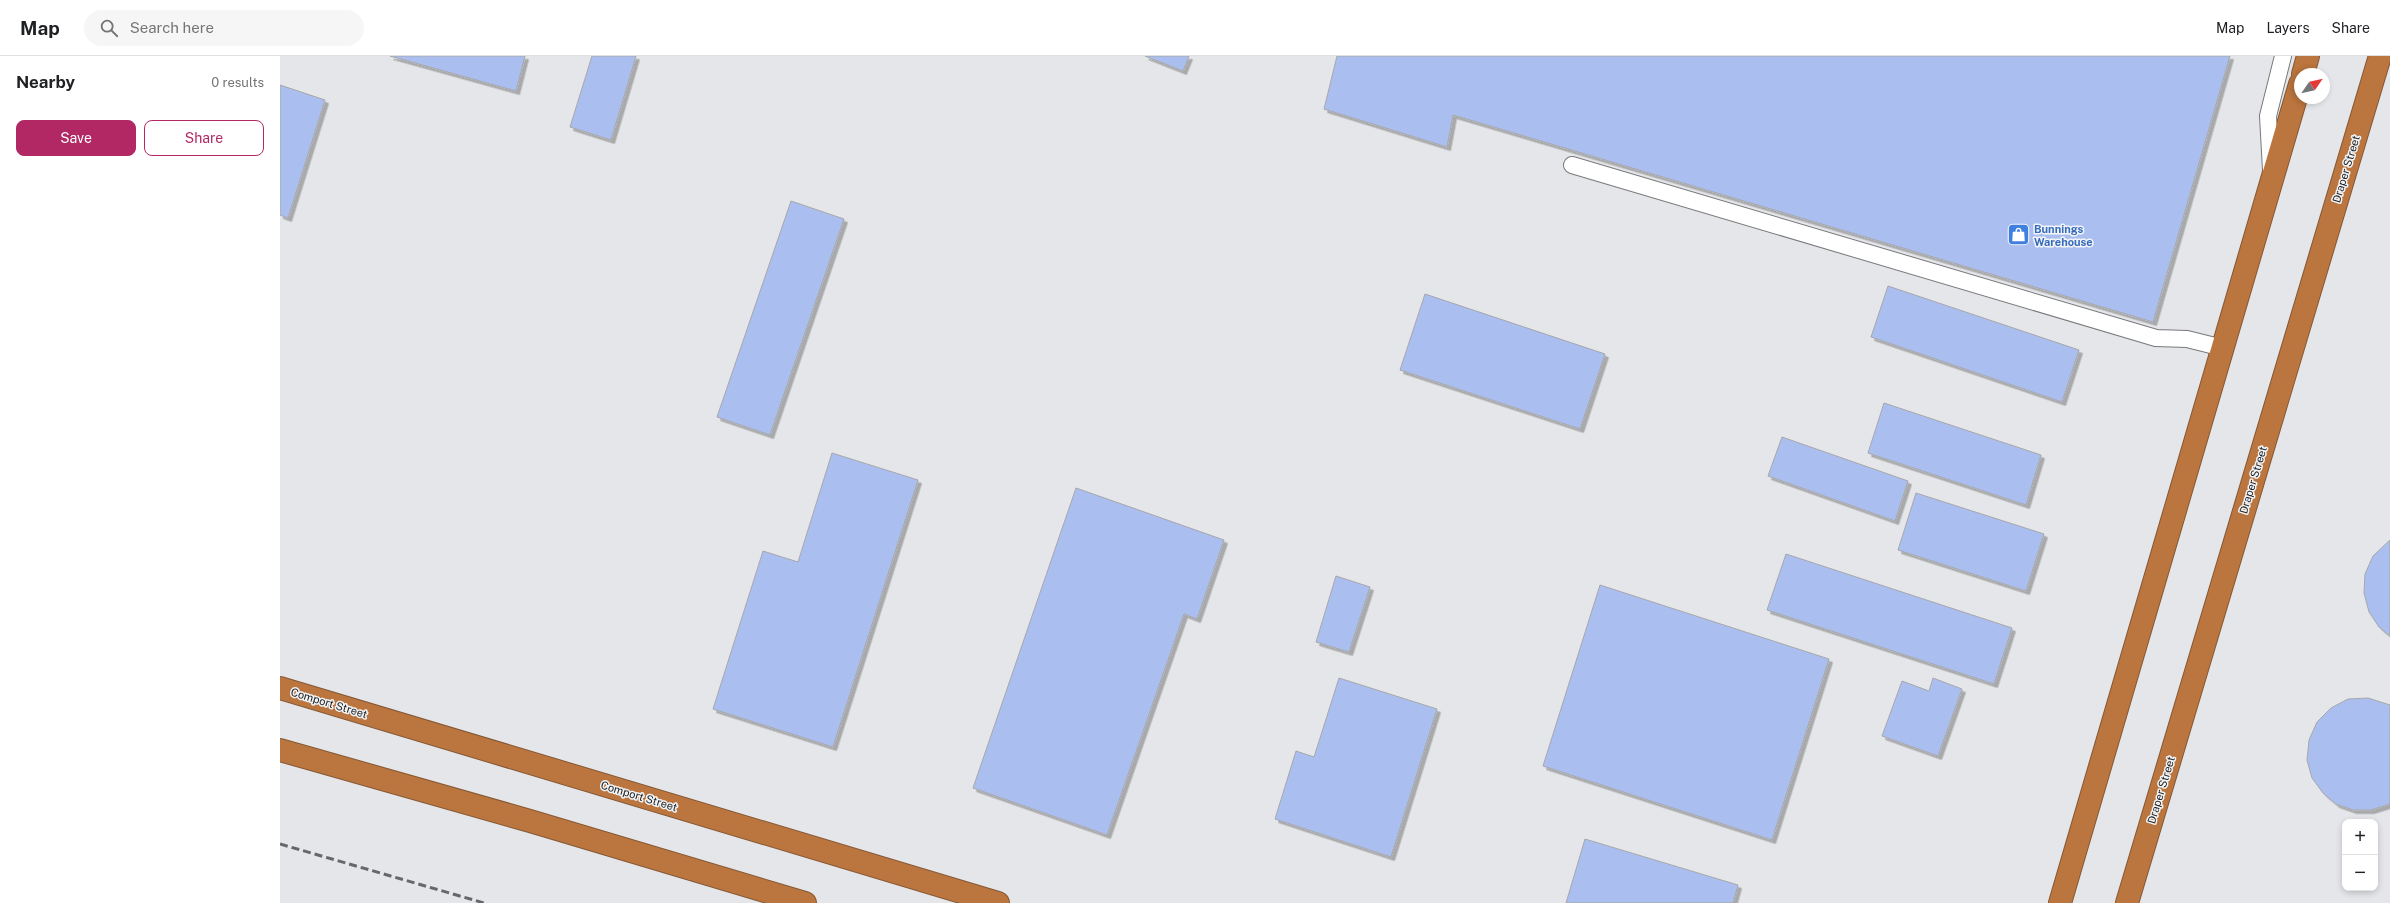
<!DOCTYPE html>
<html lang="en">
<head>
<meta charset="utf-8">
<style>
	:root { --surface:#fff; --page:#f6f6f6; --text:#202124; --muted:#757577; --line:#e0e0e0; --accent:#b22865 }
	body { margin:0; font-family:"Public Sans",sans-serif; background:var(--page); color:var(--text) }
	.controls { position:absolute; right:12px; bottom:12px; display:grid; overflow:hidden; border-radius:8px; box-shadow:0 2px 6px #0003 }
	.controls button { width:36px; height:36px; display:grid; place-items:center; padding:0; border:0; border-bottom:1px solid var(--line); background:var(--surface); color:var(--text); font:20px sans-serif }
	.compass { position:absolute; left:2014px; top:12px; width:36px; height:36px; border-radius:50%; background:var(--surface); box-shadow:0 2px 6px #0003; rotate:56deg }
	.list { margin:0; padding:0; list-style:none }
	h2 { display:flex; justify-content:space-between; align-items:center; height:52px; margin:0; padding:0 16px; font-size:17px }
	h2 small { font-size:13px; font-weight:400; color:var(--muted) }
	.actions { display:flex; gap:8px; padding:12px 16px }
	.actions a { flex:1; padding:9px 0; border:1px solid var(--accent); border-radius:8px; text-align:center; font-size:14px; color:var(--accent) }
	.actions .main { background:var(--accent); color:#fff }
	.icon { flex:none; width:22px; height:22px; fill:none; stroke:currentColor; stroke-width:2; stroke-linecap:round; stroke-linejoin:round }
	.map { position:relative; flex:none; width:2110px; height:847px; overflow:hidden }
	header { display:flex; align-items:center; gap:24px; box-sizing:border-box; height:56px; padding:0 20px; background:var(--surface); border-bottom:1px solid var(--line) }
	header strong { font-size:19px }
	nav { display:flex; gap:22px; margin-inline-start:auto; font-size:14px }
	.search { width:280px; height:36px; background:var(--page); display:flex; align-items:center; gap:10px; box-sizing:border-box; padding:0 14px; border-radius:22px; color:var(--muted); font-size:15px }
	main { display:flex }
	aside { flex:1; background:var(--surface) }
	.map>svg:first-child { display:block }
</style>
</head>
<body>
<header>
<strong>Map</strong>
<div class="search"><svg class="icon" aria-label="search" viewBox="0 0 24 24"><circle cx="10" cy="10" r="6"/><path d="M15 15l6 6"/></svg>Search here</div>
<nav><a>Map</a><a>Layers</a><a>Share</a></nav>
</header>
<main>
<aside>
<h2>Nearby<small>0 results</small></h2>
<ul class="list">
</ul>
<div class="actions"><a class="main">Save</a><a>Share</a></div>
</aside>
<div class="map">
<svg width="2110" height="847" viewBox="0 0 2110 847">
	<defs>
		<filter id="shadow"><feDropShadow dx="3.5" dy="3.5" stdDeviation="0" flood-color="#0004"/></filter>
	</defs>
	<rect width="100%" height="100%" fill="#e5e6e9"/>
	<g fill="#abbef0" stroke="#a6a7aa" filter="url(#shadow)">
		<path d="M 110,0 L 245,0 L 236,35 Z"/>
		<path d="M 312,0 L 356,0 L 331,84 L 290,71 Z"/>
		<path d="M 865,0 L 909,0 L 903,15 Z"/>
		<path d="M 1057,0 L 1950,0 L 1873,266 L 1173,59 L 1167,91 L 1044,53 Z"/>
		<path d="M 0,29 L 45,44 L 8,162 L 0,159 Z"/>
		<path d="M 511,145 L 564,163 L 490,379 L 437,361 Z"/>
		<path d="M 1608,230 L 1799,294 L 1782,346 L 1591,281 Z"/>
		<path d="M 1145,238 L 1325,298 L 1300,373 L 1120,314 Z"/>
		<path d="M 1604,347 L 1761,399 L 1746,449 L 1588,397 Z"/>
		<path d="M 1502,381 L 1628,425 L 1615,465 L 1488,420 Z"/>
		<path d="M 552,397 L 638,424 L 553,691 L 433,653 L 483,495 L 518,506 Z"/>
		<path d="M 796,432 L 944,484 L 917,563 L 904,558 L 827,779 L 693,732 Z"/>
		<path d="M 1636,437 L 1764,478 L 1746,535 L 1618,494 Z"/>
		<path d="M 2110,484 L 2110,580 L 2099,571 L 2089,556 L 2084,537 L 2085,518 L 2093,500 Z"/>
		<path d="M 1506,498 L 1732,572 L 1714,628 L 1487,554 Z"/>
		<path d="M 1056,520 L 1090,531 L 1069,596 L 1036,586 Z"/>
		<path d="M 1320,529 L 1549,603 L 1492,784 L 1263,710 Z"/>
		<path d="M 1059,622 L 1157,653 L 1111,801 L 995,763 L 1016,695 L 1034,701 Z"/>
		<path d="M 1653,622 L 1682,633 L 1658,700 L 1602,680 L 1622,625 L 1649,635 Z"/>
		<path d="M 2088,642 L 2110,649 L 2110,748 L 2091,754 L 2073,754 L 2056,748 L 2043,737 L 2032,722 L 2027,704 L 2029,684 L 2037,666 L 2051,652 L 2068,643 Z"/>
		<path d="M 1305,783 L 1458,829 L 1453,847 L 1286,847 Z"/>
	</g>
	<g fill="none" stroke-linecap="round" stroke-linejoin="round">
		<defs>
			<g id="lane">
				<path d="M 1292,109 L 1876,282 L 1907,283 L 1943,292"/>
				<path d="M 1991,114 L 1988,60 L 2003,0"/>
			</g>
			<g id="highway">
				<path d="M 2023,18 L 2028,0"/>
				<path d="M 0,632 L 718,847"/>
				<path d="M 0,694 L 250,765 L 525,847"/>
				<path d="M 1780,847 L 2020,28"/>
				<path d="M 1847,847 L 2100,0"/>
			</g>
		</defs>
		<use href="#lane" stroke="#78797b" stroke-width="18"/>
		<use href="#highway" stroke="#855835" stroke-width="24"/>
		<use href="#lane" stroke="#fff" stroke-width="16"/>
		<use href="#highway" stroke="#bb753e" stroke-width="22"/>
		<path stroke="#666768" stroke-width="3" stroke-dasharray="8 4" stroke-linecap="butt" d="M 0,788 L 204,847"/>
	</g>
	<defs>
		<symbol id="shop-square" viewBox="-11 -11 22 22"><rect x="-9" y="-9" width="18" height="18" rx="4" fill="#3f7fe0" stroke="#f3f4f6"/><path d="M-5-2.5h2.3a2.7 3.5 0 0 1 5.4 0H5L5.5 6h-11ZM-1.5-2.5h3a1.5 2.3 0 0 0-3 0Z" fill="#fff"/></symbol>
	</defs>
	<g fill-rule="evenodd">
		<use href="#shop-square" x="1726" y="166" width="25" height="25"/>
	</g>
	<g text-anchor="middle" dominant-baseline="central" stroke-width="3" stroke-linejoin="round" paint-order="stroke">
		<g font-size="11" fill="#222324" stroke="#f3f4f6">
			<text transform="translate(2066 113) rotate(-73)">Draper Street</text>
			<text transform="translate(1973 424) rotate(-73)">Draper Street</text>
			<text transform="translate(49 647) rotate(17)">Comport Street</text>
			<text transform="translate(1881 734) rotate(-73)">Draper Street</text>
			<text transform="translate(359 740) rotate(17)">Comport Street</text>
		</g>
		<g font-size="11" font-weight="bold" fill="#366cbe" stroke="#f3f4f6" text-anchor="start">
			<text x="1754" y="173">Bunnings<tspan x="1754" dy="13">Warehouse</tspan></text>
		</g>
	</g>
</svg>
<div class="controls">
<button>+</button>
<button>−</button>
</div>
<svg class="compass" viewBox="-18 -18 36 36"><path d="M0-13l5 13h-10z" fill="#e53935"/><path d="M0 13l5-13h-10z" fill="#757577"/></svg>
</div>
</main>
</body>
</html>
